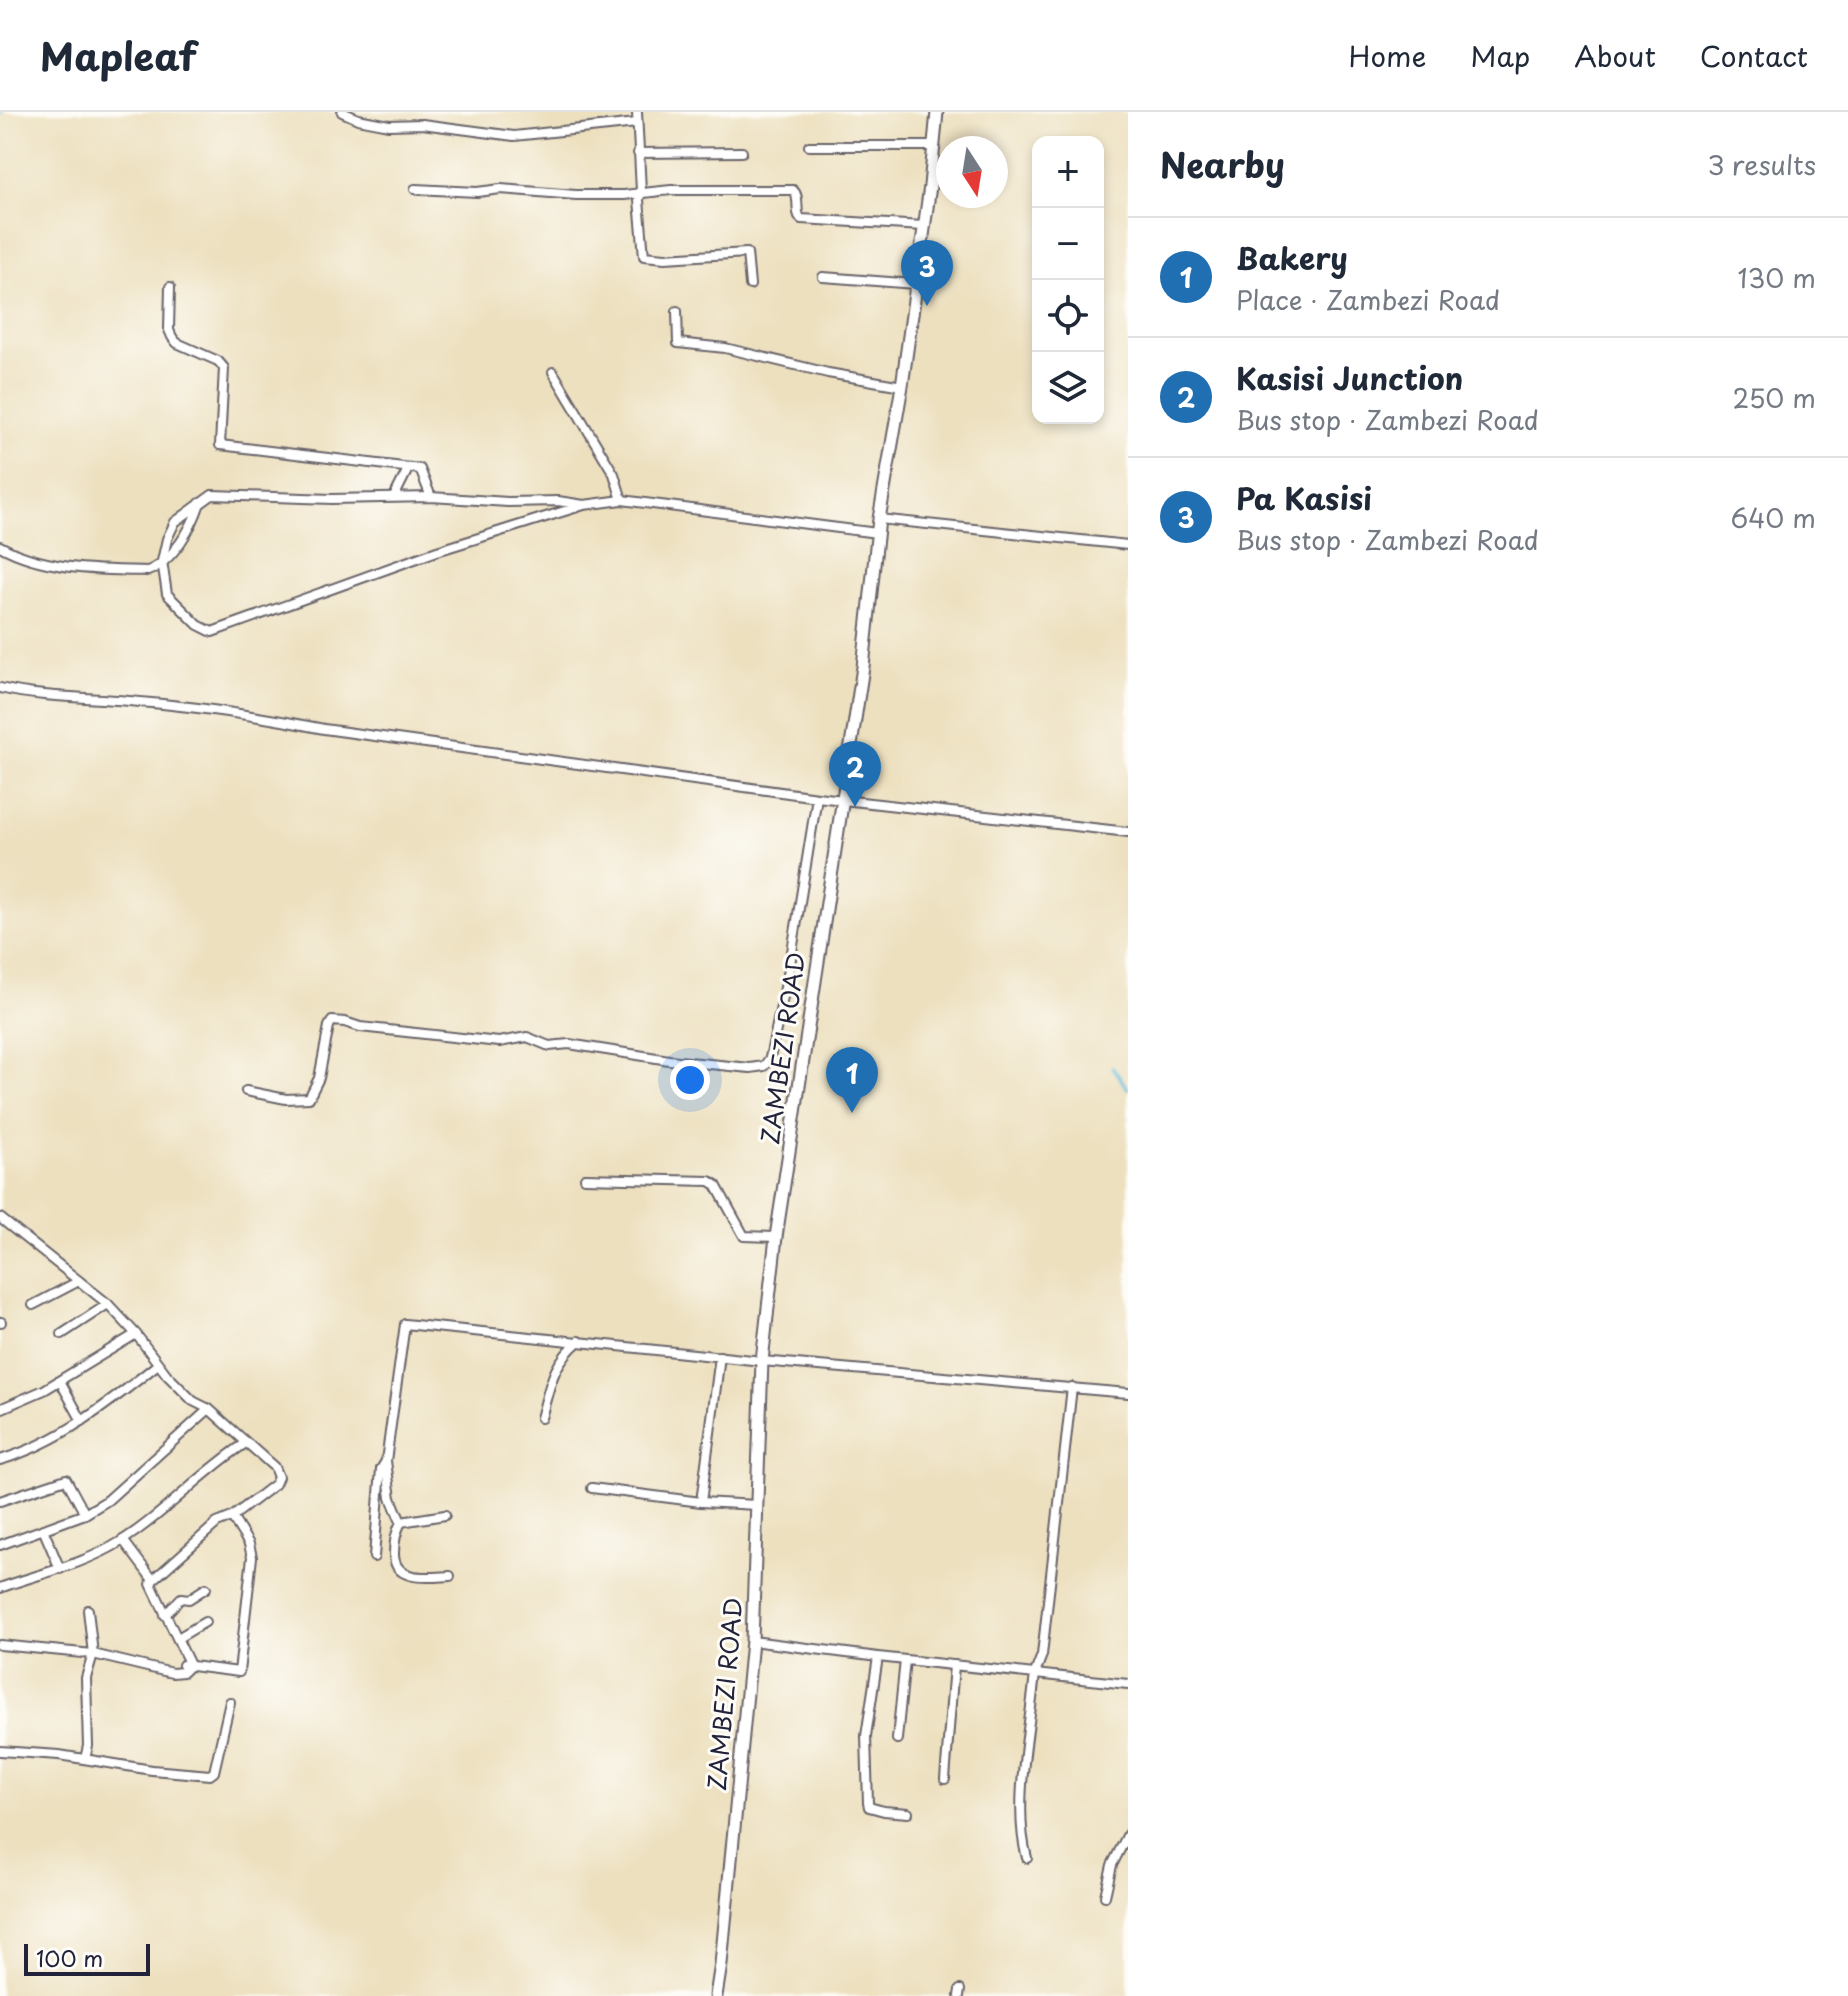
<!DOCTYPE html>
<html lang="en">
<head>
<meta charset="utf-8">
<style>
	:root { --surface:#fff; --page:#f6f6f7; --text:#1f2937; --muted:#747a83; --line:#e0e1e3; --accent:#1f6fb2 }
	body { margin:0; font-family:"Playpen Sans",sans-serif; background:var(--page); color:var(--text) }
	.controls { position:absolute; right:24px; top:24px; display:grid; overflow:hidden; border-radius:16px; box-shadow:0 4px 12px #0003 }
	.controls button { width:72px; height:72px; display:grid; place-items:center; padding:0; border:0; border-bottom:2px solid var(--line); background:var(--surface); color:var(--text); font:40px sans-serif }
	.compass { position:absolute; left:936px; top:24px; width:72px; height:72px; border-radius:50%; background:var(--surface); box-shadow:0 4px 12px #0003; rotate:168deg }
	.scale { position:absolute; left:24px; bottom:20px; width:126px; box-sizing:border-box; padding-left:8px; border:4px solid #22223b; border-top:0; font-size:22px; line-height:28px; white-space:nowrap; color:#22223b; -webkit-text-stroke:6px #fdfcf7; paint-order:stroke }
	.you { position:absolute; left:690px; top:968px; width:28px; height:28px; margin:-20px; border:6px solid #fff; border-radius:50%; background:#1a73e8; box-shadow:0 0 0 12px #1a73e833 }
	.badge { display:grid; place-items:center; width:52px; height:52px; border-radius:50%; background:var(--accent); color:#fff; font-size:26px; font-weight:700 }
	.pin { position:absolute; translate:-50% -66px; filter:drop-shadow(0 2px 4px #0008) }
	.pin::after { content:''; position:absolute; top:42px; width:28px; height:24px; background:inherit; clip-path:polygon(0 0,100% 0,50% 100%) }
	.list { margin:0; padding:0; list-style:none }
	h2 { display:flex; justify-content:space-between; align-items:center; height:104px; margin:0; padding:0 32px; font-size:34px }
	h2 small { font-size:26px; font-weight:400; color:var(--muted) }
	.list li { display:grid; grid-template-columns:52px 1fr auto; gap:24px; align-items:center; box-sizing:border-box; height:120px; padding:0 32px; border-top:2px solid var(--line) }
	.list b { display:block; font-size:30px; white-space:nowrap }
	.list p { margin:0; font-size:26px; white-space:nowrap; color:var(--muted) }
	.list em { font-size:26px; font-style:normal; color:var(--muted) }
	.icon { flex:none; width:44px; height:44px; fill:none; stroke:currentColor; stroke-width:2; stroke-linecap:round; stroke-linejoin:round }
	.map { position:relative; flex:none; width:1128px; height:1884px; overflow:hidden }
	header { display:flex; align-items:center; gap:48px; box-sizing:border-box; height:112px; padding:0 40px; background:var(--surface); border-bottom:2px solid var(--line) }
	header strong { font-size:38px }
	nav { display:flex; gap:44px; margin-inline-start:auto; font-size:28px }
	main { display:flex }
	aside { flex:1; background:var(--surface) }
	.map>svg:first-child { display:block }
</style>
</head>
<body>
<header>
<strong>Mapleaf</strong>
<nav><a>Home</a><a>Map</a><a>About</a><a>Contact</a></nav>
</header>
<main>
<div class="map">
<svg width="1128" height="1884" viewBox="0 0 1128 1884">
	<rect width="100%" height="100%" fill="#fdfcf7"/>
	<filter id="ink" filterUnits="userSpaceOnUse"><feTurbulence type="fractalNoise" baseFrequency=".0125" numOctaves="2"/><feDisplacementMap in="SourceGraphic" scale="16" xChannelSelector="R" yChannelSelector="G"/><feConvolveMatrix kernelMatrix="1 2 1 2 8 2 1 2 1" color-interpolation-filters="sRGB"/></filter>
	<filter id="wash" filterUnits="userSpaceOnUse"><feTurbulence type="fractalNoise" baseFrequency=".006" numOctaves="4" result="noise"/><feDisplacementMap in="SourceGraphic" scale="32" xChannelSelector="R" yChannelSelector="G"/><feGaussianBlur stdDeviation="1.8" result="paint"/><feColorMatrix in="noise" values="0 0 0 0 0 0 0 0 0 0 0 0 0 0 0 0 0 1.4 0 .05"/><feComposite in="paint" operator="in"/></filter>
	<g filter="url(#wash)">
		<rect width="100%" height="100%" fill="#ede0bf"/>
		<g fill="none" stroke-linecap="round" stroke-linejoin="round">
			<g stroke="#5dbbdb" stroke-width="3">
				<path d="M 0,1 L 2,0"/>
				<path d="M 1112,955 L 1128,977"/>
			</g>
		</g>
	</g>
	<g filter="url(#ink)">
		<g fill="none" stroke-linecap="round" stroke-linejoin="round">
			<defs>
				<g id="minor">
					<path d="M 342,0 L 358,7 L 389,13 L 422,12 L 514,24 L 637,11"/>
					<path d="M 637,0 L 641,79 L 639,88 L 644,144 L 665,146 L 747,141 L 750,173"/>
					<path d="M 809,34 L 933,34"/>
					<path d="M 638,41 L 742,40"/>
					<path d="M 415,77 L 477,80 L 501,77 L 576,83 L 624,83 L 671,78 L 793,78 C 801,85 794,100 801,107 L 924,114"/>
					<path d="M 823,165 L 916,172"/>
					<path d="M 170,175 L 169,218 L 172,225 L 177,231 L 218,249 L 224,256 L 220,333 L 420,357 L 431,385"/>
					<path d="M 677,199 L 678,231 L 725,236 L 828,261 L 902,274"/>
					<path d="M 553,260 L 614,362 L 622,388"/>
					<path d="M 394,385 L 408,357"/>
					<path d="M 584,393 L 558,389 L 508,390 L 431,385 L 332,387 L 212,383 L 175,410 L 167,427 L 162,449 L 167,482 L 198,513 L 212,520 L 437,439 L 584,393 L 622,388 L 877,421"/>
					<path d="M 879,407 L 1128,433"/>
					<path d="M 0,434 C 43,458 99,458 148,459 C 173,449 192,416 200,391"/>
					<path d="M 0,576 C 43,586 85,585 129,589 C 194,594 260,604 324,617 L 817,685 L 1128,720"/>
					<path d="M 246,979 L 286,987 L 309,986 L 319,966 L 329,914 L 332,909 L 345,910 L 360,915 L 499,930 L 527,925 L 549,934 L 569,932 L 669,948 L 750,956 L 764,954 L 770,946 L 790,852 L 817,685"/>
					<path d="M 585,1066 L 710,1069 L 716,1073 L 744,1124 L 776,1125"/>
					<path d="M 0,1106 L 108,1192 L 136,1222 L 167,1263 L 193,1289 L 209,1297 L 274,1355 L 278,1365 L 275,1372 L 232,1405 L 217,1411 L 153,1468"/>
					<path d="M 33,1193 L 79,1169"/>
					<path d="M 0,1210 L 1,1210"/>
					<path d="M 62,1222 L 108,1192"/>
					<path d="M 60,1269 L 82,1309"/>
					<path d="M 0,1297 L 44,1278 L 136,1222"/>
					<path d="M 541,1306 C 550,1274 552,1252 579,1229"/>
					<path d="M 0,1348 C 59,1331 111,1290 158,1252"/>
					<path d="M 386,1349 L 391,1386 L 401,1410 C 396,1420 394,1429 394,1441 C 393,1471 429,1465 450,1464"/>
					<path d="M 592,1376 L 701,1390 L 757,1393"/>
					<path d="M 0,1389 L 66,1367 L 85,1402"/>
					<path d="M 701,1390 L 720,1244"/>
					<path d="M 401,1410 L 445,1403"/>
					<path d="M 43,1417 L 60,1457"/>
					<path d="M 0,1433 L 85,1402 L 108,1388 L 209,1297"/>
					<path d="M 374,1445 L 381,1357 L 386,1349 L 405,1212 L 762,1249 L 1128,1281"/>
					<path d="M 0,1476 C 41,1461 83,1453 120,1430 C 166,1401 201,1360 246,1331"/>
					<path d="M 165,1503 L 181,1486 L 189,1487 L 206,1476"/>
					<path d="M 178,1526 L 205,1510"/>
					<path d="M 752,1529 L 878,1545 L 1128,1572"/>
					<path d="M 0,1533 L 93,1542 L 172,1561 L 183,1560 L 187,1556 L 183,1553 L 189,1551 L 151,1472 L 153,1468 L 123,1428"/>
					<path d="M 878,1545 L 866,1624 L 868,1691 L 869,1695 L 884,1699 L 908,1701"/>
					<path d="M 184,1553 L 239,1560 L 252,1445 L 249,1432 L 232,1405"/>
					<path d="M 897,1627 L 905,1548"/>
					<path d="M 0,1639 L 59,1643 L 152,1658 L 210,1663 L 214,1660 L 230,1590"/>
					<path d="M 85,1647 L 88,1634 L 86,1566 L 93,1542 L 88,1498"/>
					<path d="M 945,1667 L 954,1553"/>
					<path d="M 1027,1746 C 1012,1693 1030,1617 1035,1561 L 1042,1543 L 1072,1275"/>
					<path d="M 1105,1784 L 1112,1753 L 1128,1722"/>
					<path d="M 959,1884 L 960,1878"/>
				</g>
				<path id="secondary" d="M 716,1884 L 721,1852 L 752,1529 L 762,1249 L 776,1125 L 863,555 L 879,407 L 902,274 L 930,74 L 937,0"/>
			</defs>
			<use href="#minor" stroke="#696469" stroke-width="12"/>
			<use href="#secondary" stroke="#696469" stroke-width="15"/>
			<use href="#minor" stroke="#fff" stroke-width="8"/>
			<use href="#secondary" stroke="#fff" stroke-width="11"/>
		</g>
	</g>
	<g text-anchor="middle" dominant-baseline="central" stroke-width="6" stroke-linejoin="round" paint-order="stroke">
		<g font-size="24" fill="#22223b" stroke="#fdfcf7">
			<text transform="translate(782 936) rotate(-82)">ZAMBEZI ROAD</text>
			<text transform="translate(724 1582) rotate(-85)">ZAMBEZI ROAD</text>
		</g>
	</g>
</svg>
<div class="controls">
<button>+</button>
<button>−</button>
<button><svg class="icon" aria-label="locate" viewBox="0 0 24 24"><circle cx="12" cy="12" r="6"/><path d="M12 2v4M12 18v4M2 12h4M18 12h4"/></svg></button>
<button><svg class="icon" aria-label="layers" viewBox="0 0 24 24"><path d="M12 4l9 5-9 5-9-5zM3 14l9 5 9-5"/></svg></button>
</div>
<svg class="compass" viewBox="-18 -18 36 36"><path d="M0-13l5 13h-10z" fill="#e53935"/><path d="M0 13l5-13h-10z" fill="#747a83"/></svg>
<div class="scale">100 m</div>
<div class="you"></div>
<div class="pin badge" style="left:852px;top:1001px">1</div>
<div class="pin badge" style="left:855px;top:695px">2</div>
<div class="pin badge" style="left:927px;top:194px">3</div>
</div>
<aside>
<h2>Nearby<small>3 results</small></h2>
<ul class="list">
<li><span class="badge">1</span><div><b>Bakery</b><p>Place · Zambezi Road</p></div><em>130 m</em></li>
<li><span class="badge">2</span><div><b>Kasisi Junction</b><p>Bus stop · Zambezi Road</p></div><em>250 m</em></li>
<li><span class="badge">3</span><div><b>Pa Kasisi</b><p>Bus stop · Zambezi Road</p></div><em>640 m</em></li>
</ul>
</aside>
</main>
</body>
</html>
